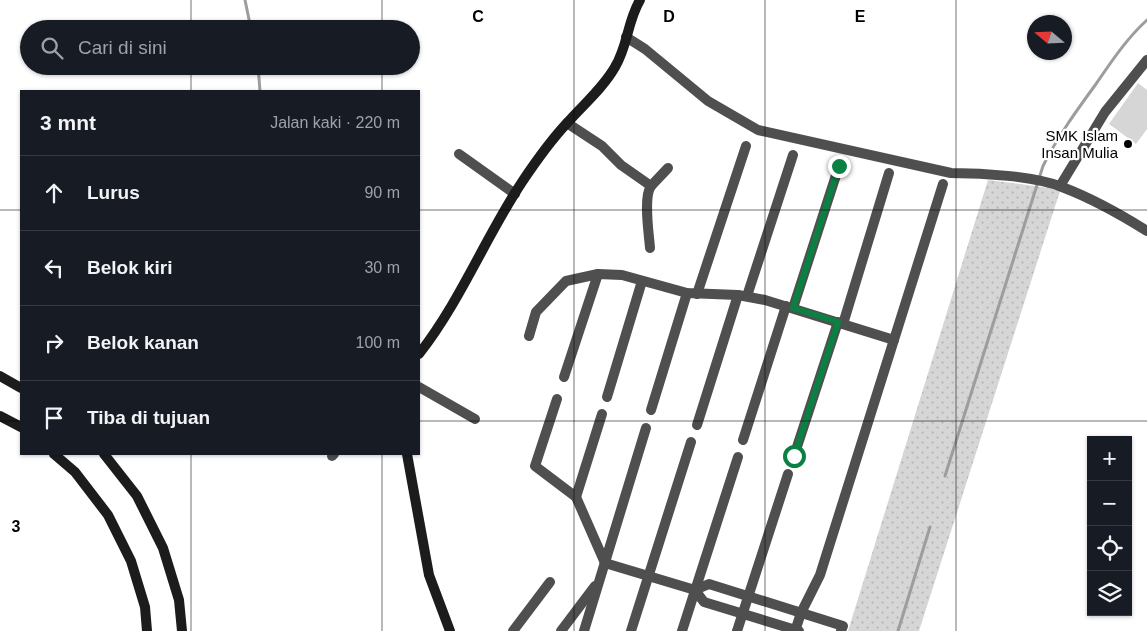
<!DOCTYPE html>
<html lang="id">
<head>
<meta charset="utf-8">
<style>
	:root { --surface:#171b24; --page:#20242c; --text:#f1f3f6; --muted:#9ea1a6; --line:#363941 }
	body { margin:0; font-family:Helvetica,sans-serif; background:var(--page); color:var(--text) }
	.controls { position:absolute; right:15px; bottom:15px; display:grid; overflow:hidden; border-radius:0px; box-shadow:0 1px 4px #0004 }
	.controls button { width:45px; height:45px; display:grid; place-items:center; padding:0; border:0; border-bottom:1px solid var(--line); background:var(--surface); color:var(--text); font:25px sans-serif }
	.compass { position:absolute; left:1027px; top:15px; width:45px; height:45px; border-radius:50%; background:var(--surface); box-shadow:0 1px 4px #0004; rotate:289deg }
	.stop { position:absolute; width:15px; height:15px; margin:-11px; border:4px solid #0b8043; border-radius:50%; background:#fff }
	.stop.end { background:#0b8043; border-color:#fff; box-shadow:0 1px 5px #0008 }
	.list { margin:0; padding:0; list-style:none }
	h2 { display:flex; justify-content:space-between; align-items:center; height:65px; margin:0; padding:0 20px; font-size:21px }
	h2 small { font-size:16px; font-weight:400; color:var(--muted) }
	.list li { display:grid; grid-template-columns:32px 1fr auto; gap:15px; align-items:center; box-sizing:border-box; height:75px; padding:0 20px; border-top:1px solid var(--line) }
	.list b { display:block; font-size:19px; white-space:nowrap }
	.list em { font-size:16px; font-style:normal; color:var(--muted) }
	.icon { flex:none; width:28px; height:28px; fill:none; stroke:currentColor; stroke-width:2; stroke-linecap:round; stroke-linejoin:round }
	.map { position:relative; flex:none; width:1147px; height:631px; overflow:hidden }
	.search { position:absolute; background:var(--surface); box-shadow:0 1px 4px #0004; left:20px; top:20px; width:400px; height:55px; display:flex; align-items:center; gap:12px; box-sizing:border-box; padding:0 18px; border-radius:28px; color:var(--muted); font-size:19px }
	.panel { position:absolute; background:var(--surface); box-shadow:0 1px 4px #0004; left:20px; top:90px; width:400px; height:365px; border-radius:0px }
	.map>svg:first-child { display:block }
</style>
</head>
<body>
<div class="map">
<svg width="1147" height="631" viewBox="0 0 1147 631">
	<defs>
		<pattern id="park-dots" width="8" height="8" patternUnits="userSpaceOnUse" patternTransform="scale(1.25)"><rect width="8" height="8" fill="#d6d6d6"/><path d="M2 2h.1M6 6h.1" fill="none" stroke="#b6b6b6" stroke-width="1.8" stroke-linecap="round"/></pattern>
	</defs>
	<rect width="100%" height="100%" fill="#fff"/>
	<path fill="url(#park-dots)" d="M 988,180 L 1050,188 L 1060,191 L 919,631 L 848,631 Z"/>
	<path fill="#d6d6d6" d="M 1138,83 L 1147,90 L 1147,129 L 1136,144 L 1109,124 Z"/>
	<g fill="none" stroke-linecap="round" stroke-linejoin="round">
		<g stroke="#9d9d9d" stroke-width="3">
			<path d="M 245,0 L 251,29"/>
			<path d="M 258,66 L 260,91"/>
			<path d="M 945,476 L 1043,166 C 1058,136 1077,110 1096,84 C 1111,62 1127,38 1147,20"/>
			<path d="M 898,631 L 930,527"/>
		</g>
		<g stroke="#4f4f4f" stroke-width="10">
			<path d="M 626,37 L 645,49 L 708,101 L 758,130 L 951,173 C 982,173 1034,176 1062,187 C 1091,198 1120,214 1147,231"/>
			<path d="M 567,123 L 602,146 L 621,165 L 651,186 L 668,168"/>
			<path d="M 459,154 L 515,194"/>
			<path d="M 1060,186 L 1105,112 L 1147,60"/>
			<path d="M 650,248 C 649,234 643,197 651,186"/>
			<path d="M 697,294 L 746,146"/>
			<path d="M 747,296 L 793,155"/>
			<path d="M 793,308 L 839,166"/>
			<path d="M 843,324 L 889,173"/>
			<path d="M 529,336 L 536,312 L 566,281 L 598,274 L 622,275 L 687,293 L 738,295 L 765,300 L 894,340"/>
			<path d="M 564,377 L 598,274"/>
			<path d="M 419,387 L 475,419"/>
			<path d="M 607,397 L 642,281"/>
			<path d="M 557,399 L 535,466 L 576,497 L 605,563 L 695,590 L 704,602 L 799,631"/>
			<path d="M 651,410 L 687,293"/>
			<path d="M 697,425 L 738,295"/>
			<path d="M 743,440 L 786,306"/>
			<path d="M 332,456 L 334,454"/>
			<path d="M 794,456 L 838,322"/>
			<path d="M 576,497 L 602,414"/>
			<path d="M 695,590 L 709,584 L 843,626 L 841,631"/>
			<path d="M 513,631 L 550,582"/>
			<path d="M 561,631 L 595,586"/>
			<path d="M 584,631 L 646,428"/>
			<path d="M 631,631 L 691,442"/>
			<path d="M 682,631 L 738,457"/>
			<path d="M 737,631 L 788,474"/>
			<path d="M 795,631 L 801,613 L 820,575 L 943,184"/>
		</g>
		<g stroke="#1c1c1c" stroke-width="10">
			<path d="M 419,354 C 460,302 485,238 522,182 C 536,161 551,140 568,122 C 584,104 603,88 615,67 C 628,46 627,22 640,0"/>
			<path d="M 0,376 L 21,388"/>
			<path d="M 0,416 L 21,427"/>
			<path d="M 54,454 L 75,472 L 108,515 L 131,561 L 145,607 L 147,631"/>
			<path d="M 104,454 L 137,496 L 163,548 L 179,600 L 182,631"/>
			<path d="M 407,454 L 429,575 L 450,631"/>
		</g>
	</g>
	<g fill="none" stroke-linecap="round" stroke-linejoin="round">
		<path stroke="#0b8043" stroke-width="6" d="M 794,456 L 838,322 L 793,308 L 839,166"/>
	</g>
	<path fill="none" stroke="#000" stroke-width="1" stroke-opacity="0.55" d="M 191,0 L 191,29M 382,0 L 382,29M 574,0 L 574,631M 765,0 L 765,631M 956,0 L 956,631M 191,66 L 191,91M 382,66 L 382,91M 0,210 L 21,210M 419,210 L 1147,210M 0,421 L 21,421M 419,421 L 1147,421M 191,454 L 191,631M 382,454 L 382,631"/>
	<circle fill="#000" stroke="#fff" stroke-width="2" cx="1128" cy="144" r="5"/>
	<g text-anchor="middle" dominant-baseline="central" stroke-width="4.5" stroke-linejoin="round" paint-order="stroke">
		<g font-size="15" fill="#000" stroke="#fff" text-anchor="end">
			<text x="1118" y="135">SMK Islam<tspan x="1118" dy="17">Insan Mulia</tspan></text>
		</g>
	</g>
	<g font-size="16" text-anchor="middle" font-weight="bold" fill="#000" stroke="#fff" stroke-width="4.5" stroke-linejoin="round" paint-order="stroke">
		<text x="478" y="22">C</text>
		<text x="669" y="22">D</text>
		<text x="860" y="22">E</text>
		<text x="16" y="532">3</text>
	</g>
</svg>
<div class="controls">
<button>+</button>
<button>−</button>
<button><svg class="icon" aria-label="locate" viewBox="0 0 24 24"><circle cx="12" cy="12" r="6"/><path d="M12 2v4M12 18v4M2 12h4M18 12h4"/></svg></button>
<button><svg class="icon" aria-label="layers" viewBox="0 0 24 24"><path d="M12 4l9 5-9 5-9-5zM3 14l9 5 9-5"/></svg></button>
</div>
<svg class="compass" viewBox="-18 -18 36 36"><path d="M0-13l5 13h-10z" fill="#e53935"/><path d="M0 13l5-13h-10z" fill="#9ea1a6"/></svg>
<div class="stop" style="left:794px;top:456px"></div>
<div class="stop end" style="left:839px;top:166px"></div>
<div class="search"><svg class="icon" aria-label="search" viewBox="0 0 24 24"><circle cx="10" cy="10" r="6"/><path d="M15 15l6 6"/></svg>Cari di sini</div>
<section class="panel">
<h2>3 mnt<small>Jalan kaki · 220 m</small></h2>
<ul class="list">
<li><svg class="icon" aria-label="ahead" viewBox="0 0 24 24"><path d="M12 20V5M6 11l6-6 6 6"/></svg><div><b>Lurus</b></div><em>90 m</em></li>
<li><svg class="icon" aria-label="left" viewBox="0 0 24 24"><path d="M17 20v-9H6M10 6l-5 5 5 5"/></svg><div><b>Belok kiri</b></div><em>30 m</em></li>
<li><svg class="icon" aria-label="right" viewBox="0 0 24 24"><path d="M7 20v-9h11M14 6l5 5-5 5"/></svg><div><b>Belok kanan</b></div><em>100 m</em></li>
<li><svg class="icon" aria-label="arrive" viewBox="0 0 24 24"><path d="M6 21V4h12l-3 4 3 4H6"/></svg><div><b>Tiba di tujuan</b></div></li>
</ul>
</section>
</div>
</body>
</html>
